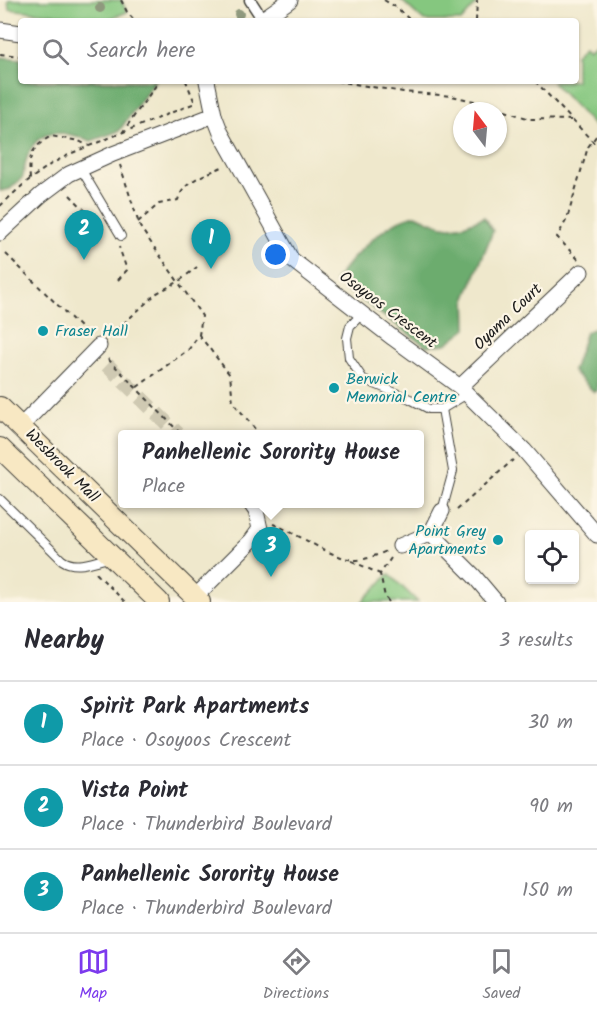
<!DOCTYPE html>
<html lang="en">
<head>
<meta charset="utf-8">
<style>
	:root { --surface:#fff; --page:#f7f7f7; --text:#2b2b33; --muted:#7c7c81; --line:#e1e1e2; --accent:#7c3aed }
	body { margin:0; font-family:Kalam,sans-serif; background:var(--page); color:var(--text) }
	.controls { position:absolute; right:18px; bottom:18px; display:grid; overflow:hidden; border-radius:6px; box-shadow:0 2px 4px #0004 }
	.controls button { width:54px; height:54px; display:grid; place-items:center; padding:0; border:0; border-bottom:2px solid var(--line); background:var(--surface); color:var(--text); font:30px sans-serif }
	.compass { position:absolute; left:453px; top:102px; width:54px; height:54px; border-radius:50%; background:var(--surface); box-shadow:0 2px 4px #0004; rotate:344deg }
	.you { position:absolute; left:276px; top:255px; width:21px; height:21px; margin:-15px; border:4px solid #fff; border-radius:50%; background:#1a73e8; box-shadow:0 0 0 9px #1a73e833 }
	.badge { display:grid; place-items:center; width:39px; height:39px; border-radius:50%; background:var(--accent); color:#fff; font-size:20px; font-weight:700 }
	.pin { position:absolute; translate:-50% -50px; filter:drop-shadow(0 2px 3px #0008) }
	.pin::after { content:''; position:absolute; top:32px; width:21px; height:18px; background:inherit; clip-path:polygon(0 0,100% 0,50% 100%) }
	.popup { position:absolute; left:118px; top:430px; width:306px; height:78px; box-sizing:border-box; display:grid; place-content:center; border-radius:6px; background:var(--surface); filter:drop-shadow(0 2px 4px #0005); font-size:20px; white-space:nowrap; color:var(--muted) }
	.popup b { font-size:22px; color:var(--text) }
	.popup::after { content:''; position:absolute; left:50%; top:100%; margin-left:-12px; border:12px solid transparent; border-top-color:var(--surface) }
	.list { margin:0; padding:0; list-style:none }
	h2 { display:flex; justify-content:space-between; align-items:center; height:78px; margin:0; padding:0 24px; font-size:26px }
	h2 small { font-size:20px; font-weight:400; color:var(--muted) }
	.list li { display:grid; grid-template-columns:39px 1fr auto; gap:18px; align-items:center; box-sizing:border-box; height:84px; padding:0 24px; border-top:2px solid var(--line) }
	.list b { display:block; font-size:22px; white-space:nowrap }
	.list p { margin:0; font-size:20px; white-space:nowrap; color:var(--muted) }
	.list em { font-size:20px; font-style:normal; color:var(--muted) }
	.icon { flex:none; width:33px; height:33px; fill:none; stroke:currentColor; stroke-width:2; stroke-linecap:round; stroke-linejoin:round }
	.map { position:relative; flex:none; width:597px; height:602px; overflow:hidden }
	.search { position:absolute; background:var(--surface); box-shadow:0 2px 4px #0004; left:18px; right:18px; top:18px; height:66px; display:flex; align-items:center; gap:15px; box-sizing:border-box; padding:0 21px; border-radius:6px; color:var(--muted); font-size:22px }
	.sheet { height:330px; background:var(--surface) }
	nav { display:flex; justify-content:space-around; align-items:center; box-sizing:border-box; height:84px; border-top:2px solid var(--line); background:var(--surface); font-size:16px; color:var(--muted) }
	nav a { display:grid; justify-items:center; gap:3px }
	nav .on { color:var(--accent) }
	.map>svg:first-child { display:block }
</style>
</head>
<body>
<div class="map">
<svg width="597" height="602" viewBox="0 0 597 602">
	<rect width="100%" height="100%" fill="#fcf5e5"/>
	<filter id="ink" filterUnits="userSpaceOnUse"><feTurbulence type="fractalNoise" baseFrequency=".0167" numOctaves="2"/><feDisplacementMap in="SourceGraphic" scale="12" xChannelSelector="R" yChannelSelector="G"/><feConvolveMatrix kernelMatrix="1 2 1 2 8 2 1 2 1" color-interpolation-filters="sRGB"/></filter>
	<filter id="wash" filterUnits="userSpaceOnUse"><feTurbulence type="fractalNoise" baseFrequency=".008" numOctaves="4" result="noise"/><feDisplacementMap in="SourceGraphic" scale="24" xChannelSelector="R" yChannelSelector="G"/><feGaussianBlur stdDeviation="1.35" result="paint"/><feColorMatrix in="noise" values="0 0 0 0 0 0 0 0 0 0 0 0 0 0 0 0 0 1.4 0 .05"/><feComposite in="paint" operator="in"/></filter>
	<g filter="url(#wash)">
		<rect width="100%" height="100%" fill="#efe8cc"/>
		<g fill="#85c77f" stroke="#50724e" stroke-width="1.5">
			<path d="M 8,0 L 121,0 L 127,12 L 107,20 L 9,9 Z"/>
			<path d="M 401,0 L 480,0 L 461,21 L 424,21 Z"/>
			<path d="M 597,42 L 597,124 L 594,126 L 553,83 L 555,81 L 576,81 L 576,54 L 586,44 L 590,48 Z"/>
			<path d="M 389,574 L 418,602 L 362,602 Z"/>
		</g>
		<g fill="#6cac6e" stroke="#446445" stroke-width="1.5">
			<path d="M 0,57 L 21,59 L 21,81 L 155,81 L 119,131 L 91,141 C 51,125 28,132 23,177 L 10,189 L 0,191 Z"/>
			<path d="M 416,215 C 448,230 451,231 484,217 L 493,231 L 466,298 L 467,328 L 446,344 L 426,346 L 335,281 C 352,257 386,220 416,215 Z"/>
			<path d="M 597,327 L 597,391 L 594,392 L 573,371 L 586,332 Z"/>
		</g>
	</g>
	<g filter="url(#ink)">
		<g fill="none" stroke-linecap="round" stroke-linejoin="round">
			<path stroke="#cfc9b2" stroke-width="15" stroke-dasharray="15 8" stroke-linecap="butt" d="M 107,365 L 178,434"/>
			<defs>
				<g id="service">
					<path d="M 81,169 L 121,236"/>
					<path d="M 362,314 L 350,326 L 347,338 L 349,358 L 363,379 L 410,399 L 429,409 L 442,409 L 467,394"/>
					<path d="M 0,499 L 62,560 C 77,570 93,561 109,558"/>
					<path d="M 442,511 L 453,471 L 442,409"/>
				</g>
				<path id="pedestrian" d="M 250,0 L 263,20"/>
				<g id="minor">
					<path d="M 260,21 L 290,0"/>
					<path d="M 0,30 L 21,33"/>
					<path d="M 207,81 L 214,115 L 221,133 L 291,259 L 393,338 L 460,387 L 524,450 L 597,535"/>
					<path d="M 0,233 L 41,195 L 69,174 L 113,154 L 214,115"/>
					<path d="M 460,387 L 581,272"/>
					<path d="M 21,426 L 99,346"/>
					<path d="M 431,533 L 442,511"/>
					<path d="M 400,546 L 431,533 L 474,576 L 496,602"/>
					<path d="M 195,597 L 252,540 L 260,529 L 256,511 L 251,504"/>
				</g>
				<g id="secondary">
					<path d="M 0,407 L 200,602"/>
					<path d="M 0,448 L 159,602"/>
				</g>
			</defs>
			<use href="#service" stroke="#3c3b36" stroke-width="10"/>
			<use href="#pedestrian" stroke="#3c3b36" stroke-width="13"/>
			<use href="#minor" stroke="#3c3b36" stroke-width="17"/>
			<use href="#secondary" stroke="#3c3b36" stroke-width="22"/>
			<g stroke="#3c3b36" stroke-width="2" stroke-dasharray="4.5 4.5" stroke-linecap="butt">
				<path d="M 121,0 L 127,12 L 135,21"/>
				<path d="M 384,0 L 396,7 L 411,21"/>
				<path d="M 476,21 L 477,0"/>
				<path d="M 0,54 L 21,56"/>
				<path d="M 337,81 L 403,92 L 452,96 L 474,101 L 530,119 L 572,120"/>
				<path d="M 535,81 L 597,146"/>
				<path d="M 122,133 L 159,81"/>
				<path d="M 120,165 L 140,227 L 202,316 L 199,335 L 189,349 L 136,388"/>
				<path d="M 30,179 C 28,156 31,148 51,136 L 79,141 L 89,146"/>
				<path d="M 70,195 L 103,229"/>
				<path d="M 0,206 L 25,183 L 51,164 L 72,153 L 195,103 L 186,81"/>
				<path d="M 138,222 L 159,204 L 178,200 C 184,180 205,175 222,167"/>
				<path d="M 6,254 L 89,336"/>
				<path d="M 578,259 L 557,237 L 567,219 L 588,147 L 597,135"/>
				<path d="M 118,280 L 127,270 L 119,247"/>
				<path d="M 199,335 L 230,375 L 233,402 L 259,434"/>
				<path d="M 110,336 L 157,293 L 178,282 L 197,267"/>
				<path d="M 108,359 L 181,434"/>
				<path d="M 457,510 L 513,460"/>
				<path d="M 273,524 C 297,533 333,559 355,560 C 366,560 377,555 387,551"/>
				<path d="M 352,561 L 380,574"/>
				<path d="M 96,573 L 125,602"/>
				<path d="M 389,602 L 385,597 L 380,574 L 391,558"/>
			</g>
			<use href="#service" stroke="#fff" stroke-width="8"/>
			<use href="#pedestrian" stroke="#fff" stroke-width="10"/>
			<use href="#minor" stroke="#fff" stroke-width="15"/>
			<use href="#secondary" stroke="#f8e8c3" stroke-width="20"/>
		</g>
		<g fill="#8f997e">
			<circle cx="100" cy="8" r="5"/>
			<circle cx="239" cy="14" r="5"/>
		</g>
	</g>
	<g fill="#0f9aa8" stroke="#fcf5e5" stroke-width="2">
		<circle cx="43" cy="331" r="6"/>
		<circle cx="334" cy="388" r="6"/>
		<circle cx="498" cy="540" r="6"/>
	</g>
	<g text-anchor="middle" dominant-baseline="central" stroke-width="4.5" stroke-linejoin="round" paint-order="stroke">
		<g font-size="16" fill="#1c1c1c" stroke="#fcf5e5">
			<text transform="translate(388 310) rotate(37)">Osoyoos Crescent</text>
			<text transform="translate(508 317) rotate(-44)">Oyama Court</text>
			<text transform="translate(62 466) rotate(45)">Wesbrook Mall</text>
		</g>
		<g font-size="16" fill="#0d838f" stroke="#fcf5e5" text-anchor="start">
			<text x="55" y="331">Fraser Hall</text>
			<text x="346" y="379">Berwick<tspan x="346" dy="18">Memorial Centre</tspan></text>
			<text x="486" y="531" text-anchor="end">Point Grey<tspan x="486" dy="18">Apartments</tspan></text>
		</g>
	</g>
</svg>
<div class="controls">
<button><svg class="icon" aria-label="locate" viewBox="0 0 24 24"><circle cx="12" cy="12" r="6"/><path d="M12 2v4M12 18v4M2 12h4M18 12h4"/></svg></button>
</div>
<svg class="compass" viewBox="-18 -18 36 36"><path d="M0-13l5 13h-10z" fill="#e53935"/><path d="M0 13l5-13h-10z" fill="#7c7c81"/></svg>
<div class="you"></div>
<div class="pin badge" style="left:211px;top:269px;background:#0f9aa8">1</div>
<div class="pin badge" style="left:84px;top:260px;background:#0f9aa8">2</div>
<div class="pin badge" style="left:271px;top:577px;background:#0f9aa8">3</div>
<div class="popup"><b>Panhellenic Sorority House</b>Place</div>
<div class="search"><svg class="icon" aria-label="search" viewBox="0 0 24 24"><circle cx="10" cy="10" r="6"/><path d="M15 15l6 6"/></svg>Search here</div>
</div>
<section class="sheet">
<h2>Nearby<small>3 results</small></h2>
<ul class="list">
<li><span class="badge" style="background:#0f9aa8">1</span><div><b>Spirit Park Apartments</b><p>Place · Osoyoos Crescent</p></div><em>30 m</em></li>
<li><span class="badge" style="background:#0f9aa8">2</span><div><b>Vista Point</b><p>Place · Thunderbird Boulevard</p></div><em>90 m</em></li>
<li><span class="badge" style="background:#0f9aa8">3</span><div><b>Panhellenic Sorority House</b><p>Place · Thunderbird Boulevard</p></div><em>150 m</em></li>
</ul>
</section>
<nav>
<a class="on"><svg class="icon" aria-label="map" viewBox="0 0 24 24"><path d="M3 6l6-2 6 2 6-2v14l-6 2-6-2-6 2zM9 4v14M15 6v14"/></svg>Map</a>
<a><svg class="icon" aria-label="directions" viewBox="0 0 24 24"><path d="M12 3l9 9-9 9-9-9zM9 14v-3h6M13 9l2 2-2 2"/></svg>Directions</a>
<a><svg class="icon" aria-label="saved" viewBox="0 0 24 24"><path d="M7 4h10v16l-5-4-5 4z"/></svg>Saved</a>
</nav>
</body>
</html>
